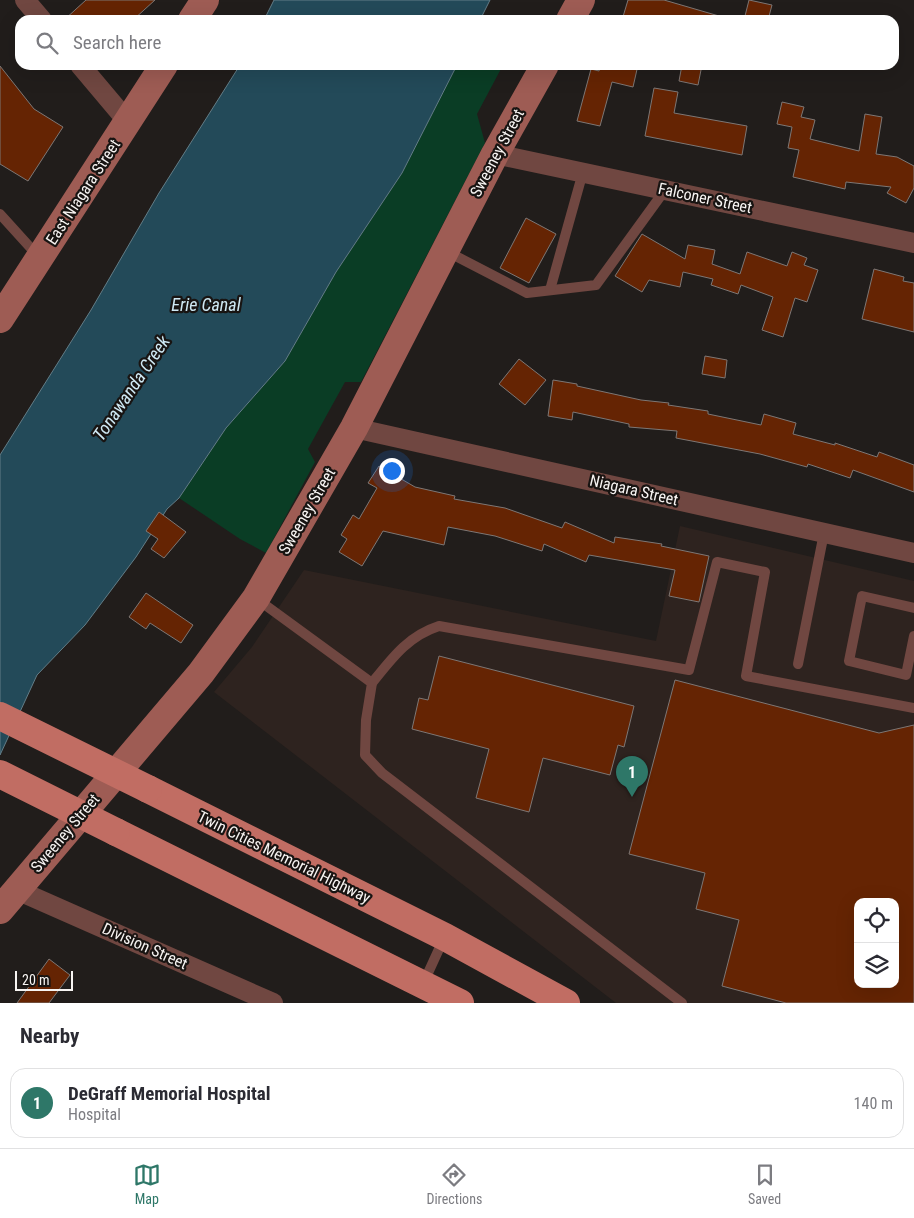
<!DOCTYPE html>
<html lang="en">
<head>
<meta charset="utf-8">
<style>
	:root { --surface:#fff; --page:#f2f2f3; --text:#2b2b33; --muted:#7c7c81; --line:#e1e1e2; --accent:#2e7768 }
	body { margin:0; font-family:"Roboto Condensed",sans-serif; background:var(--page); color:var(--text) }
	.controls { position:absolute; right:15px; bottom:15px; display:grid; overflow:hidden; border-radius:10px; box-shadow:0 5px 20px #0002 }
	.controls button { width:45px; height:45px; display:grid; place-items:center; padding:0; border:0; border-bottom:1px solid var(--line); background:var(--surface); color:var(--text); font:25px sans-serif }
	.scale { position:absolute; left:15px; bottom:12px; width:58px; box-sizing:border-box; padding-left:5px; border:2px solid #f7f4f2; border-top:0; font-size:14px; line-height:18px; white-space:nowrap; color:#f7f4f2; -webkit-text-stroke:4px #181412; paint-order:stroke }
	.you { position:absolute; left:391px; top:470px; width:18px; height:18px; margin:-12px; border:4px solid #fff; border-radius:50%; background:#1a73e8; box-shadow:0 0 0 8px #1a73e833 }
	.badge { display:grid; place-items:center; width:32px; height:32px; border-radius:50%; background:var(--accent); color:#fff; font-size:16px; font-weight:700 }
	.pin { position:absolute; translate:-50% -41px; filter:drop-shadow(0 1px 2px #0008) }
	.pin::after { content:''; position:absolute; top:26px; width:18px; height:15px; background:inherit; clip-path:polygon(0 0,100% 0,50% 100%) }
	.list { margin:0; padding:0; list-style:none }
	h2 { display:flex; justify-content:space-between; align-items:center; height:65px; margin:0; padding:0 20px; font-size:21px }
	h2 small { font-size:16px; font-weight:400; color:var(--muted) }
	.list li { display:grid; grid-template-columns:32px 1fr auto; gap:15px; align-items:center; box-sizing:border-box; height:70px; margin:0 10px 10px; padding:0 10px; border:1px solid var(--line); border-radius:15px }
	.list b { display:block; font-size:19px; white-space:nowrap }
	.list p { margin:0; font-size:16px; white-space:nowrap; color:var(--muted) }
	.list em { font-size:16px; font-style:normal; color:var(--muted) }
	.icon { flex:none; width:28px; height:28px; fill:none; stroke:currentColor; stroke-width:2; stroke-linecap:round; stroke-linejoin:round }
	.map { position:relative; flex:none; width:914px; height:1003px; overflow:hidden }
	.search { position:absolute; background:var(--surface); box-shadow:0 5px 20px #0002; left:15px; right:15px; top:15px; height:55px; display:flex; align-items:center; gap:12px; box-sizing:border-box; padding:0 18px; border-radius:15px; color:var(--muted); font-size:19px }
	.sheet { height:145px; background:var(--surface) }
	nav { display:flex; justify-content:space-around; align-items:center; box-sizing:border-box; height:70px; border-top:1px solid var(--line); background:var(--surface); font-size:14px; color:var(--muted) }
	nav a { display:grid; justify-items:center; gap:2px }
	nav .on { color:var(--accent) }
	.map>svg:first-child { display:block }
</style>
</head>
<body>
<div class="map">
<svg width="914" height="1003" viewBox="0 0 914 1003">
	<rect width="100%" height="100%" fill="#211d1b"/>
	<path fill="#2e231f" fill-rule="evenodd" d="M 680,526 L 914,581 L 914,1003 L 616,1003 L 214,692 L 252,647 L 304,570 L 656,641 ZM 858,902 L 895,902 L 895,984 L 858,984 Z"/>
	<path fill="#0a3d25" d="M 457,65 L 503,65 L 477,114 L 485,143 L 361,382 L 345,382 L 308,449 L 315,462 L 266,553 L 240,539 L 179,498 L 226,428 L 285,361 L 336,272 L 402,173 Z"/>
	<g fill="#234a59" stroke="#637d87">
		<path d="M 274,0 L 490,0 L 480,20 L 264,20 Z"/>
		<path d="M 240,65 L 457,65 L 402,173 L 336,272 L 285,361 L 226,428 L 179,498 L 167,509 L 136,557 L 85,625 L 37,675 L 0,755 L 0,455 L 91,310 L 159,193 Z"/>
	</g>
	<g fill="#652403" stroke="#7d7775" fill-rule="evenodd">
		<path d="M 86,0 L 155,0 L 133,20 L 64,20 Z"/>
		<path d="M 628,0 L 664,0 L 719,16 L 718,20 L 622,20 Z"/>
		<path d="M 749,0 L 772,5 L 768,20 L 744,20 Z"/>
		<path d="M 601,65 L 638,65 L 633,87 L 612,82 L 600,126 L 577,121 L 591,69 L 599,71 Z"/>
		<path d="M 682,65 L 702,65 L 698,85 L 679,81 Z"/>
		<path d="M 0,66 L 34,109 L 63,127 L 28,181 L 0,164 Z"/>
		<path d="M 654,88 L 678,92 L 674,113 L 747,126 L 742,155 L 645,136 Z"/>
		<path d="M 782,102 L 804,107 L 801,117 L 815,120 L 810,139 L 859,151 L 865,114 L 882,117 L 876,154 L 897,157 L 914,166 L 914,188 L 906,203 L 887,193 L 891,187 L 846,182 L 845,189 L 793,177 L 799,150 L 788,148 L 792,127 L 777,124 Z"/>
		<path d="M 526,218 L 556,234 L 529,283 L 500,268 Z"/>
		<path d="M 642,234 L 685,259 L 688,245 L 715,250 L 712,264 L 740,274 L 747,252 L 787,266 L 792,252 L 807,258 L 804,265 L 818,270 L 807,302 L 795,298 L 783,337 L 762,330 L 773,297 L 741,285 L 738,294 L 711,285 L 713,279 L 683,272 L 680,287 L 649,280 L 642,292 L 615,276 Z"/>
		<path d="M 874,269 L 904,277 L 903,281 L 914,283 L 914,332 L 862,319 Z"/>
		<path d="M 705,356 L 727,360 L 725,378 L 702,374 Z"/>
		<path d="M 519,359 L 546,380 L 525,405 L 499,384 Z"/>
		<path d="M 553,380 L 577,384 L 577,386 L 641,400 L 669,403 L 668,405 L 708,411 L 708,414 L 761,425 L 764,414 L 796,423 L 793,434 L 835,445 L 835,443 L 877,457 L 879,452 L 914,465 L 914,492 L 853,470 L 850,478 L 808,464 L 807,467 L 760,454 L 676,438 L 677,431 L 629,427 L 629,424 L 573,412 L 572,420 L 548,416 Z"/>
		<path d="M 379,466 L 415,487 L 455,496 L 454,499 L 505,508 L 562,528 L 565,522 L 614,543 L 615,537 L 662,544 L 661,546 L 709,556 L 699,602 L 669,596 L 675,570 L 589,555 L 586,562 L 544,544 L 542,551 L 495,536 L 448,527 L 444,545 L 383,531 L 362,566 L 339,552 L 347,539 L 341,535 L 353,515 L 359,519 L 377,488 L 368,483 Z"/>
		<path d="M 159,512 L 186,532 L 164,558 L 151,549 L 158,539 L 146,531 Z"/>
		<path d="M 146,593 L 193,625 L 181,643 L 150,623 L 146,629 L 129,617 Z"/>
		<path d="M 439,656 L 634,706 L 624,747 L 618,745 L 610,775 L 543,758 L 529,812 L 476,798 L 489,749 L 412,729 L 419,698 L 428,700 Z"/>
		<path d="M 675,680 L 879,733 L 914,725 L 914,1003 L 786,1003 L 722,986 L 739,920 L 696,909 L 705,873 L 629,854 ZM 858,902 L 895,902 L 895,984 L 858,984 Z"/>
		<path d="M 49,959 L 70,975 L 49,1003 L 17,1003 Z"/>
	</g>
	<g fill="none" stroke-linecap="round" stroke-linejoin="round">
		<g stroke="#704741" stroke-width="10">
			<path d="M 0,214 L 38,256"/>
			<path d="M 446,251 L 527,293 L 596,285 L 665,190"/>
			<path d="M 550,290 L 583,172"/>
			<path d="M 257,599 L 372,683 L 366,720 L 365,755 L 382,773 L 682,1003"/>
			<path d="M 914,608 L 862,596 L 849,661 L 906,675 L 914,636"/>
			<path d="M 798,664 L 824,533"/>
			<path d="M 372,683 C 392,658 408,636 439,626 L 689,670 L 717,562 L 765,572 L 746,676 L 914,708"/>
			<path d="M 423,984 L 444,938"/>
		</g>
		<g stroke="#704741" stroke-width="20">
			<path d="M 25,0 L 42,20"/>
			<path d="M 80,65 L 128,122"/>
			<path d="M 495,154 L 914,243"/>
			<path d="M 354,428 L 914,553"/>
			<path d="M 17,890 L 273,1003"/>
		</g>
		<g stroke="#9e5c54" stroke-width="28">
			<path d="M 192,20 L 205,0"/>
			<path d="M 570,20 L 581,0"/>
			<path d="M 0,319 L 164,65"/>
			<path d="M 0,910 L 201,673 L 256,598 L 354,428 L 495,154 L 545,65"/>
		</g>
		<g stroke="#c16d63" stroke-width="28">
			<path d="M 148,789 L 445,937 L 566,1003"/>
			<path d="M 116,832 L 460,1003"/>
		</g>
		<g stroke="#c16d63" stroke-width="28">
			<path d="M 0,716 L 148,789"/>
			<path d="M 0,774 L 116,832"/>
		</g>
	</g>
	<g text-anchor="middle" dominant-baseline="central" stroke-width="4.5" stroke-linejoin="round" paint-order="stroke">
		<g font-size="16" fill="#f7f4f2" stroke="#181412">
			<text transform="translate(497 153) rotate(-62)">Sweeney Street</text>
			<text transform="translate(83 192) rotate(-57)">East Niagara Street</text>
			<text transform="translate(705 198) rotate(12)">Falconer Street</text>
			<text transform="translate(634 490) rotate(13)">Niagara Street</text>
			<text transform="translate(307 511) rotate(-60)">Sweeney Street</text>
			<text transform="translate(65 833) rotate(-50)">Sweeney Street</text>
			<text transform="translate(284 857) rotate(26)">Twin Cities Memorial Highway</text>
			<text transform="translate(145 946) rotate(24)">Division Street</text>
		</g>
		<g font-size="18" font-style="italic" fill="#cfe9f4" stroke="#181412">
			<text x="206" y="304">Erie Canal</text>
			<text transform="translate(131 388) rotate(-56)">Tonawanda Creek</text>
		</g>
	</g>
</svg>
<div class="controls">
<button><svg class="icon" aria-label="locate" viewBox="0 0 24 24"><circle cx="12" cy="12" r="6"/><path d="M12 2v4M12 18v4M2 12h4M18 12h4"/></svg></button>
<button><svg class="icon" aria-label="layers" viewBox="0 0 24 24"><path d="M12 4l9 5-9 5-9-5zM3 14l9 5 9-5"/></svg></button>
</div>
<div class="scale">20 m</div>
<div class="you"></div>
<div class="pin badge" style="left:632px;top:797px">1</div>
<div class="search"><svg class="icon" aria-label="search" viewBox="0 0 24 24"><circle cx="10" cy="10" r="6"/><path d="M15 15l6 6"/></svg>Search here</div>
</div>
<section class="sheet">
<h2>Nearby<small></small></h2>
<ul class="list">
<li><span class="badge">1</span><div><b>DeGraff Memorial Hospital</b><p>Hospital</p></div><em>140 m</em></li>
</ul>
</section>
<nav>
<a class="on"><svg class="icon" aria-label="map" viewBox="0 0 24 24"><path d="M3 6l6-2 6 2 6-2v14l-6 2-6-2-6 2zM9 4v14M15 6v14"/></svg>Map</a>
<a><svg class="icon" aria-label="directions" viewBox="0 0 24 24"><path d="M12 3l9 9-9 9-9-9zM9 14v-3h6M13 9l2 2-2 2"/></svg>Directions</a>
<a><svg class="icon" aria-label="saved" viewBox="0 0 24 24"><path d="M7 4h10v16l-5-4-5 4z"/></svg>Saved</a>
</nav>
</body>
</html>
